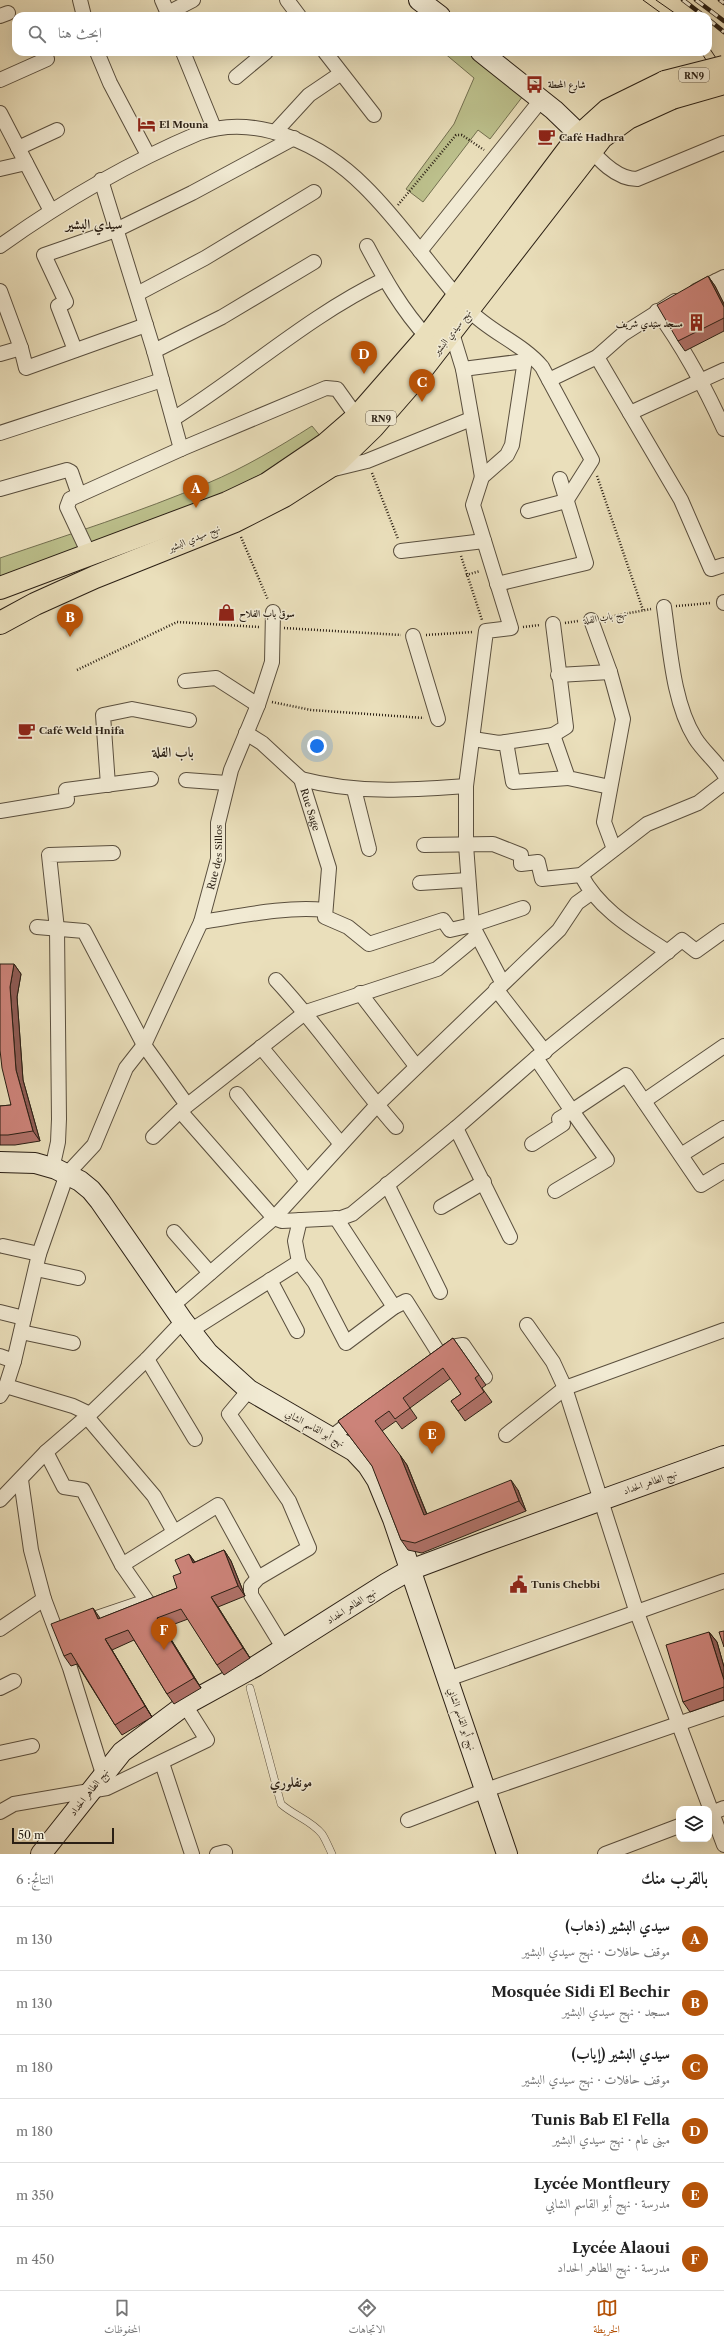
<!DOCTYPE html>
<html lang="ar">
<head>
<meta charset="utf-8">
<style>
	:root { --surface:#fff; --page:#f2f2f2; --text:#222; --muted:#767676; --line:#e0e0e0; --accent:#b45309 }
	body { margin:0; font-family:"Libre Caslon Text",Amiri,serif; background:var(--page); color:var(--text); direction:rtl }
	.controls { position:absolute; right:12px; bottom:12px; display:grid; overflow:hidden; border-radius:8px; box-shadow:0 4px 16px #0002 }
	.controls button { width:36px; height:36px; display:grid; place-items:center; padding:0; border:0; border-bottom:1px solid var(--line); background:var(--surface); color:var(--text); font:20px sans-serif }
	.scale { position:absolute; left:12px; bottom:10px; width:102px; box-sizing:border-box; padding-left:4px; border:2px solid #2a1f14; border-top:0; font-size:11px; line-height:14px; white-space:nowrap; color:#2a1f14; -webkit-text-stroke:3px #f1ead3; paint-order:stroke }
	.you { position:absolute; left:317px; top:746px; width:14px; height:14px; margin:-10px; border:3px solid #fff; border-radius:50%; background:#1a73e8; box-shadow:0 0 0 6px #1a73e833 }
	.badge { display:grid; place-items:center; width:26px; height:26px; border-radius:50%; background:var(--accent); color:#fff; font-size:13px; font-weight:700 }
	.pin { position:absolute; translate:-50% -33px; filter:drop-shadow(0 1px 2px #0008) }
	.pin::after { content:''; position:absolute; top:21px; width:14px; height:12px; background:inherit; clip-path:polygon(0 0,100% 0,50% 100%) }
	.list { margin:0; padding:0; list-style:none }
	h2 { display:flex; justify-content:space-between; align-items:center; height:52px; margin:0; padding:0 16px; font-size:17px }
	h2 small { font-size:13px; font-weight:400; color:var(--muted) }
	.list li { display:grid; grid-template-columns:26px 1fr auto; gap:12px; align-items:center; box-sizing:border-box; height:64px; padding:0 16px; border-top:1px solid var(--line) }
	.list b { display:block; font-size:15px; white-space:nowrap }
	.list p { margin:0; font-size:13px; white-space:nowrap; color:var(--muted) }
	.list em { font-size:13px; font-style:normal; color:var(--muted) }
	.icon { flex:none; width:22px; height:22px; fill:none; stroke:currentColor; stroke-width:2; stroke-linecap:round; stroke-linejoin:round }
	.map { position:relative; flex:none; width:724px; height:1854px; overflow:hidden; direction:ltr }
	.search { position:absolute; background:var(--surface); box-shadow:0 4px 16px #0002; left:12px; right:12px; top:12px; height:44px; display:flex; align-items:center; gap:10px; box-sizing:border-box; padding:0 14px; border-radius:12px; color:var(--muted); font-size:15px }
	.sheet { height:436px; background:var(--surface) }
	nav { display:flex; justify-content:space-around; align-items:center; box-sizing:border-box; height:56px; border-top:1px solid var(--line); background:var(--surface); font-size:11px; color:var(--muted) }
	nav a { display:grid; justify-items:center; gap:2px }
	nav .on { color:var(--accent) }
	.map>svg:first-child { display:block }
</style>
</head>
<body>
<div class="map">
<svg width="724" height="1854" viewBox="0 0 724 1854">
	<rect width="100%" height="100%" fill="#eadfbb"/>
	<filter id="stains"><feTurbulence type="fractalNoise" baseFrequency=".005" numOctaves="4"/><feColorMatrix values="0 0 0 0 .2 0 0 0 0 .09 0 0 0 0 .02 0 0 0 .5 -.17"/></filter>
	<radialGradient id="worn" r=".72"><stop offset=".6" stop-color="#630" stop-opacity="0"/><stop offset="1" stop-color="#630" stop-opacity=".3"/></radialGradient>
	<g fill="#bcc08c" stroke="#737050">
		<path d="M 443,52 L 471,52 L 523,96 L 490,139 L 478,130 L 423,202 L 406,189 L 454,124 L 474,78 Z"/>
		<path d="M 312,426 L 321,437 L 289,460 L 217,497 L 0,577 L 0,558 C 70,534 140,512 208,483 C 244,468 279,447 312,426 Z"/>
	</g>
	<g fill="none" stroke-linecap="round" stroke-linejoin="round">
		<defs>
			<path id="lane" d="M 250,1688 L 281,1804 C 293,1815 312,1821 322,1834 C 326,1840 329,1848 332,1854"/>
			<g id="street">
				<path d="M 80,0 L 84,16"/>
				<path d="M 162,0 L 169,16"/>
				<path d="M 287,0 L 299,16"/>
				<path d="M 168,13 L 193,0"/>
				<path d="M 0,16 L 8,13"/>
				<path d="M 97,52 L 110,83 L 148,155"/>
				<path d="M 183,52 L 214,128"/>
				<path d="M 325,52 L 374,115"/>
				<path d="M 236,77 L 266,52"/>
				<path d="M 0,80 L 47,59"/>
				<path d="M 0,113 L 51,211"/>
				<path d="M 275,132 L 309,95 L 340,74"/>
				<path d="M 586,144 C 598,159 616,179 637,179 L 724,143"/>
				<path d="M 18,148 L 57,130"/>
				<path d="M 0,169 L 26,163"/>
				<path d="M 101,180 L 154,351 L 181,449"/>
				<path d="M 0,246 C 63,201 128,163 199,133 C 258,113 323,145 364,186 C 403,224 432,270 468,309 C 489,332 522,343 542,367 L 592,460 L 566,501 L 528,511"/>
				<path d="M 367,246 C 384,278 402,310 427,337"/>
				<path d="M 420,251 L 541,100"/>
				<path d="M 716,281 L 724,297"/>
				<path d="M 0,291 L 21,348 L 26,368 L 146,325"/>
				<path d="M 696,291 L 724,277"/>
				<path d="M 137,294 L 205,258 L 314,192"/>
				<path d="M 657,311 C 684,348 705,387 724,429"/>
				<path d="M 452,333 L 463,369 L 482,477"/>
				<path d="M 75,350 L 58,306 L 66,302 L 44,255 L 116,230 L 192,193 L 294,138"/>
				<path d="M 154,351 L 222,317 L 314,262"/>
				<path d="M 0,354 L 21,348"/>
				<path d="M 597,357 L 681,500 L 711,569 L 724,565"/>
				<path d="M 463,369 L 525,361"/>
				<path d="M 549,380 L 597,357 L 623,334 L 675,301"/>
				<path d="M 630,413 L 724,370"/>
				<path d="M 173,419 C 245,374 308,316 385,279"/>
				<path d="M 0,433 L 162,380"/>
				<path d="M 330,470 L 367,461 L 471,419"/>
				<path d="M 0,489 L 67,470 L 71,472 L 79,495"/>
				<path d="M 401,551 L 484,541"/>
				<path d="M 90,556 L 67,507 L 70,499 L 181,449 L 326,388 L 337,389 L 357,417"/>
				<path d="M 497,584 L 586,563 L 560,479"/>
				<path d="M 724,602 L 724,603"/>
				<path d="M 664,607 C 670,648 673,703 695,738 C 703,751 716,761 724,774"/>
				<path d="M 591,620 L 610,672 L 623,719 L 604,822 L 614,849"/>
				<path d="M 553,624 L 566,727 L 553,735"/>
				<path d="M 413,636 L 438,719"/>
				<path d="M 558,675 L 610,672"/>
				<path d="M 185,681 L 216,678 L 258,705"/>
				<path id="s1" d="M 246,733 L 262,743 L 301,779 L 329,868 L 325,917 L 348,927 L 369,944 L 443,920 L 450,930 L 472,925 L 523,908"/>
				<path d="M 473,739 L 499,743 L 553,735 L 568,778 L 610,787"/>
				<path d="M 506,742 L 513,782 L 568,778"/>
				<path d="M 301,779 C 359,794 407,790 466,786"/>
				<path d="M 186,780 L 227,783"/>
				<path d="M 108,785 L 103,715 L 132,709 L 189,720"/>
				<path d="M 354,789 L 369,849"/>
				<path d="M 0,811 L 67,800 L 66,790 L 151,779"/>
				<path d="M 424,845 L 493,844 L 521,855 L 521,864 L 538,862 L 542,879 L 581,875 L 647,824 L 698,803 L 724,783"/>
				<path d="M 581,875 C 600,911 635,930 668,952"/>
				<path d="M 420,883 L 468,880"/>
				<path d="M 201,922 C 241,916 285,906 325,910"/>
				<path d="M 37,927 L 84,931 L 144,1045 L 187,1105"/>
				<path d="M 276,980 C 319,1026 354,1079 396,1127"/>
				<path d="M 502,982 L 472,925 L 466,845 L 466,786 L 486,631 L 511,628 L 473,505 L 482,477 L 507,455 L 512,445 L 526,353"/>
				<path d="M 496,989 L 545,1052"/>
				<path d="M 360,993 L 416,1066"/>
				<path d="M 261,1047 L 341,1144"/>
				<path d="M 536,1058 L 572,1111 L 626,1075 L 701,1185 L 724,1171"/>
				<path d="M 237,1094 L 307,1181"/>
				<path d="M 644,1101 L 724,1046"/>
				<path d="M 180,1111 L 274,1218 L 282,1221 L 341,1218 L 352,1214 L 456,1128 L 536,1058 L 682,940 L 696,951 L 724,931"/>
				<path d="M 456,1128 L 510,1237"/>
				<path d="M 153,1137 L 180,1111 L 306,1012 L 437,969 L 477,936"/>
				<path d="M 532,1144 L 563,1124 L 559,1119 L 572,1111 L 607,1160 L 555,1191"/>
				<path d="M 681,1155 L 724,1128"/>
				<path d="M 54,1160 L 58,1142 L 59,1119 L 57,929 L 49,855 L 113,853"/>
				<path d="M 387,1184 L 440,1292"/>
				<path d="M 441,1207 L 484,1182"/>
				<path d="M 336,1218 L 394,1307"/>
				<path d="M 174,1232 L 210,1273"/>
				<path d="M 3,1246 L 39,1254"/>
				<path d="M 299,1262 L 295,1241 L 300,1220"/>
				<path d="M 36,1269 L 78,1278"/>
				<path d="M 270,1280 L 297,1331"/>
				<path d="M 172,1306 L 274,1218 L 377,1105 L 559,930 L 577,903 L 591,893"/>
				<path d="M 0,1312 L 24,1318"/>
				<path d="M 527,1325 L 553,1362 L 565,1388 L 636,1610 L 724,1845"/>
				<path d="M 190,1331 L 299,1262 L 315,1283 L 346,1343 L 394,1307 L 406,1301 L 440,1355"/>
				<path d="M 21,1332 L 73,1343"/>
				<path d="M 442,1354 L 457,1346 L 463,1345 L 485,1377"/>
				<path d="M 0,1356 L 14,1361"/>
				<path d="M 147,1359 L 195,1439"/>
				<path d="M 6,1386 L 73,1406 L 90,1414"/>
				<path d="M 249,1390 L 229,1414 L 289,1501 L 309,1548 L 258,1578 L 251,1586 L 251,1595 L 284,1649"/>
				<path id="s2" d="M 0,1396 L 6,1386 L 14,1361 L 39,1254 L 67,1174 L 94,1145 L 126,1068 L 144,1045 L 201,922 L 218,859 L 218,823 L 231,770 L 258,705 L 272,662 L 273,612"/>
				<path d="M 87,1417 L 154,1496 L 174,1532"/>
				<path d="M 506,1435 L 565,1388 L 724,1330"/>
				<path d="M 330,1438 L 358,1417"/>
				<path d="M 46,1452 L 64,1487 L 83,1490 L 122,1565"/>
				<path d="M 21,1480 L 31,1550 L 44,1599 L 70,1668 L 103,1774"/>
				<path d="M 0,1500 L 46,1452 L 90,1414 L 147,1359 L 183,1321"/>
				<path d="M 82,1623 L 147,1601 L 122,1565 L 218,1505 L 258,1578"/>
				<path d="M 0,1629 L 44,1599"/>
				<path d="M 448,1679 L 724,1581"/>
				<path d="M 0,1688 L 14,1681"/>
				<path d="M 0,1753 L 32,1746"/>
				<path d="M 162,1763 L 192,1854"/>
				<path d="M 0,1812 L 14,1804 L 107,1788 L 207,1740 L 185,1705"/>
				<path d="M 709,1814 L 724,1808"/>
				<path d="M 408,1820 L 486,1790 L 724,1708"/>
				<path d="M 217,1854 L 225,1852"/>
				<path d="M 605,1854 L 679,1826"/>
			</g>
			<g id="secondary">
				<path d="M 419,0 L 440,16"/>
				<path d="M 481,52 L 554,110 L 580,135"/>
				<path d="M 0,1162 L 35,1163 L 56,1169 L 80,1181 L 91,1190 L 100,1201 L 183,1321 L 208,1353 L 249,1390 L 354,1451 L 368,1466 L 377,1480 L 393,1519 L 507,1854"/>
				<path d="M 41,1854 L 122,1752 L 185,1705 L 256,1666 L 387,1583 L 410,1570 L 482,1543 L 724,1456"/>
			</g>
			<g id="primary">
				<path d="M 0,588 L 227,503 L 267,484 L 326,444 L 357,417 L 427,337 L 577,138 L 608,110 L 665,82"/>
				<path d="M 0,623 L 35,604 L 95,577 L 235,521 L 284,496 L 337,462 L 373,427 L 413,381 L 602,137 L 628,118 L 672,98"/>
			</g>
		</defs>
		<use href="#lane" stroke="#5a4f3e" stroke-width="8"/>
		<use href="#street" stroke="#5a4f3e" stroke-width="16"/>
		<use href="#secondary" stroke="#2a1f14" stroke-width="22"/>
		<use href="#primary" stroke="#2a1f14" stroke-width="24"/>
		<g stroke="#2a1f14" stroke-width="2.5" stroke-dasharray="1 2" stroke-linecap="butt">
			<path d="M 398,205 L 456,135 L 462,135 L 484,150"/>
			<path d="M 372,473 L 398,539"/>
			<path d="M 597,476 L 643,610"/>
			<path d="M 241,537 L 268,600"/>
			<path d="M 461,556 L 482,620"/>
			<path d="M 466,575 L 480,571"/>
			<path d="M 676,606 L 711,603"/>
			<path d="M 603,618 L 651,609"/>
			<path d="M 565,623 L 578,621"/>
			<path d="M 523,627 L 540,625"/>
			<path d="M 284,628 L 401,635"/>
			<path d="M 426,635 L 473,632"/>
			<path d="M 77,670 L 177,622 L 259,627"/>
			<path d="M 272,702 L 311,710 L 424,718"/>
		</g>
		<use href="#lane" stroke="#f1ead3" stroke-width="7"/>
		<use href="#street" stroke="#f1ead3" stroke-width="14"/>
		<use href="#secondary" stroke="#f1ead3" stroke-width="20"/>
		<use href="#primary" stroke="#eadfbb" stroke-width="22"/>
		<g stroke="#2a1f14" stroke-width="1">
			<path d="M 643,0 L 665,16"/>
			<path d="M 656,0 L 679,16"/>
			<path d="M 708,46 L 724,70"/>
			<path d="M 701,52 L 724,88"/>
		</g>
		<defs>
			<g id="rail">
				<path d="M 683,0 L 704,16"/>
				<path d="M 696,0 L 724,21"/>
				<path d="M 720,0 L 724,3"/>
				<path d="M 708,19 L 724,32"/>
			</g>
		</defs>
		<use href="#rail" stroke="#2a1f14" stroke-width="4.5"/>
		<use href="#rail" stroke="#f1ead3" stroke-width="3" stroke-dasharray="9" stroke-linecap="butt"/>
		<defs>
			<g id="primary-bridge">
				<path d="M 665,82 L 724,67"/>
				<path d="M 672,98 L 724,83"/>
			</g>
		</defs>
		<use href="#primary-bridge" stroke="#2a1f14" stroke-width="24" stroke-linecap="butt"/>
		<use href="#primary-bridge" stroke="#eadfbb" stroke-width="22"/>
	</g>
	<g fill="#af7168" stroke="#2a1f14">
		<path d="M 708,276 L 715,286 L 724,304 L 724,331 L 685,351 L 678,341 Z"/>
		<path d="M 14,964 L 21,974 L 17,997 L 23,1080 L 40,1141 L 15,1145 L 0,1145 L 0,1106 L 11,1105 Z"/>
		<path d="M 453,1338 L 486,1385 L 482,1388 L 492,1402 L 465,1421 L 451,1401 L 461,1394 L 451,1378 L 410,1408 L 417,1418 L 402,1429 L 396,1421 L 382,1431 L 407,1465 L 427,1514 L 518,1490 L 526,1511 L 422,1553 L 408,1550 L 401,1540 L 373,1467 L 338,1421 Z"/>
		<path d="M 224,1550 L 231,1561 L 245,1596 L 218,1607 L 250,1658 L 224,1675 L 217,1665 L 188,1619 L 164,1628 L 201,1688 L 174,1704 L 167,1694 L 134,1640 L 112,1650 L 152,1717 L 122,1735 L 115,1725 L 77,1664 L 71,1666 L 64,1656 L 101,1618 L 177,1588 L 181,1573 L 189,1554 L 195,1562 Z"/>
		<path d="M 709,1632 L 717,1642 L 724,1667 L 724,1700 L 690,1712 L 683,1702 Z"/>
	</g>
	<g fill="#8f5c55" stroke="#2a1f14">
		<path d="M 708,276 L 715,286 L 724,304 L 724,307 Z"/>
		<path d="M 14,964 L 21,974 L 17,997 L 23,1080 L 40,1141 L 33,1131 L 16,1070 L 10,987 Z"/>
		<path d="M 400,1455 L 407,1465 L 431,1525 L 424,1515 Z"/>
		<path d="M 511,1480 L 518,1490 L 526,1511 L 519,1501 Z"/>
		<path d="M 224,1550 L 231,1561 L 245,1596 L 238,1586 Z"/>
		<path d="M 189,1554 L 196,1564 L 193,1563 Z"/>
		<path d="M 211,1597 L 218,1607 L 250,1658 L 243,1648 Z"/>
		<path d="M 93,1608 L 100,1618 L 105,1630 L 98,1619 Z"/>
		<path d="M 157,1618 L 164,1628 L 201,1688 L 194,1678 Z"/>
		<path d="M 709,1632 L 717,1642 L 724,1667 L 724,1680 Z"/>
		<path d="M 105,1639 L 112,1650 L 152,1717 L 145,1706 Z"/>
	</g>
	<g fill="#cc8379" stroke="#2a1f14">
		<path d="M 708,276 L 724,307 L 724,318 L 678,341 L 657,305 Z"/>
		<path d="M 0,964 L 14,964 L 10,987 L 16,1070 L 33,1131 L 8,1135 L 0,1135 L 0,1106 L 11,1105 L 2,1068 L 0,1050 Z"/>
		<path d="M 453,1338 L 479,1375 L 475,1378 L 484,1392 L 458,1411 L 451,1401 L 461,1394 L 443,1368 L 403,1398 L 410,1408 L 395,1419 L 389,1411 L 375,1421 L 400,1455 L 424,1515 L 511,1480 L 519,1501 L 415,1543 L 401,1540 L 372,1466 L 338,1421 Z"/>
		<path d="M 224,1550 L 238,1586 L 211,1597 L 243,1648 L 217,1665 L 181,1609 L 157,1618 L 194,1678 L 167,1694 L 128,1630 L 105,1639 L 145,1706 L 115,1725 L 71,1653 L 64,1656 L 51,1624 L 93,1608 L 98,1619 L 177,1588 L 173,1576 L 181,1573 L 175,1560 L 189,1554 L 193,1563 Z"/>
		<path d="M 724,1631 L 724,1647 L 719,1632 Z"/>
		<path d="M 709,1632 L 724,1680 L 724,1687 L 683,1702 L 666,1645 Z"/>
	</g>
	<defs>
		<symbol id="bus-bare" viewBox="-9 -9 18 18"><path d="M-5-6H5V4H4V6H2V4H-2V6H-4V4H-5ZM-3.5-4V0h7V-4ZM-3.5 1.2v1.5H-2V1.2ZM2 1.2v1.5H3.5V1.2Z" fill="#8f2418" stroke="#f1ead3" stroke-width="2.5" paint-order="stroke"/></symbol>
		<symbol id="hotel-bare" viewBox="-9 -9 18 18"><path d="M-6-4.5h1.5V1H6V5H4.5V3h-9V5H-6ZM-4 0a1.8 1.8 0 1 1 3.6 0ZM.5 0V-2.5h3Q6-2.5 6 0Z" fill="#8f2418" stroke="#f1ead3" stroke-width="2.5" paint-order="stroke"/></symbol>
		<symbol id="cafe-bare" viewBox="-9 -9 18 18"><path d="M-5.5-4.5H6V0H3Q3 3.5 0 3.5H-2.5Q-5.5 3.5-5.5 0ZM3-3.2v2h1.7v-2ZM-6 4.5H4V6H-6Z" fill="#8f2418" stroke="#f1ead3" stroke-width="2.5" paint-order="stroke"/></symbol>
		<symbol id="building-bare" viewBox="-9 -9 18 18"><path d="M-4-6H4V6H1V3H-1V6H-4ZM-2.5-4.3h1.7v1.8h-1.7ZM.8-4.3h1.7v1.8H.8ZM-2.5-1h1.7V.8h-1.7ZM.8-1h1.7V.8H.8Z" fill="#8f2418" stroke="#f1ead3" stroke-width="2.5" paint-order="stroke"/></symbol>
		<symbol id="shop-bare" viewBox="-9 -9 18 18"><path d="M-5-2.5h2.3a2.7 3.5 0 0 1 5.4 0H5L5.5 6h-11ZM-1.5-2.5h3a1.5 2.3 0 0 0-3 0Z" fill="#8f2418" stroke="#f1ead3" stroke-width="2.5" paint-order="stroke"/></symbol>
		<symbol id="civic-bare" viewBox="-9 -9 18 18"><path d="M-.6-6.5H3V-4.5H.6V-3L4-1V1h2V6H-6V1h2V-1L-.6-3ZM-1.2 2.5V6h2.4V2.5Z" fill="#8f2418" stroke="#f1ead3" stroke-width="2.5" paint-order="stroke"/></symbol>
	</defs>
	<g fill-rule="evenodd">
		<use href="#bus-bare" x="522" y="72" width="25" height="25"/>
		<use href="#hotel-bare" x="134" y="112" width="25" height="25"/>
		<use href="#cafe-bare" x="534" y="124" width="25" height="25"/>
		<use href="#building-bare" x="684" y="310" width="25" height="25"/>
		<use href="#shop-bare" x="214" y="600" width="25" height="25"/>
		<use href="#cafe-bare" x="14" y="718" width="25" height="25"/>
		<use href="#civic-bare" x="506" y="1572" width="25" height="25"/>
	</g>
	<g text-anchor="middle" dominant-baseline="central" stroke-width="3" stroke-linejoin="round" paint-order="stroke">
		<g fill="#f1ead3" stroke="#665c4d" stroke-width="1">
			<rect x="679" y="68" width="30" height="14" rx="3"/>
			<rect x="366" y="411" width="30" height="14" rx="3"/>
		</g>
		<g font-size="9" font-weight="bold" fill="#2a1f14">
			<text x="694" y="75">RN9</text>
			<text x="381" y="418">RN9</text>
		</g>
		<g font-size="10" font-weight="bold" fill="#2a1f14" stroke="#f1ead3" text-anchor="start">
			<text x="548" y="84">شارع المحطة</text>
			<text x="159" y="124">El Mouna</text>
			<text x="559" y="137">Café Hadhra</text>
			<text x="683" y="323" text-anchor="end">مسجد سيدي شريف</text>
			<text x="239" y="613">سوق باب الفلاح</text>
			<text x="39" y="730">Café Weld Hnifa</text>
			<text x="531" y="1584">Tunis Chebbi</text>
		</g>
		<g font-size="10" fill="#2a1f14" stroke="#f1ead3">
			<text transform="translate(452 332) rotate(-52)">نهج سيدي البشير</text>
			<text transform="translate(194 538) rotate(-23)">نهج سيدي البشير</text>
			<text transform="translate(605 617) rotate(-10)">نهج باب الفلة</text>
			<text stroke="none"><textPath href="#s1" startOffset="104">Rue Sage</textPath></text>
			<text stroke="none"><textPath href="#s2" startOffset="587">Rue des Sillos</textPath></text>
			<text transform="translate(315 1428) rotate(29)">نهج أبو القاسم الشابي</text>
			<text transform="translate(650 1482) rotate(-19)">نهج الطاهر الحداد</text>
			<text transform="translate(351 1606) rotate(-33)">نهج الطاهر الحداد</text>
			<text transform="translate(462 1719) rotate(71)">نهج أبو القاسم الشابي</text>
			<text transform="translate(89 1792) rotate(-52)">نهج الطاهر الحداد</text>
		</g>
		<g font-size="14" font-weight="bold" fill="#2a1f14" stroke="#f1ead3">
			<text x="94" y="224">سيدي البشير</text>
			<text x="173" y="752">باب الفلة</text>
			<text x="291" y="1782">مونفلوري</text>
		</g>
	</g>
	<rect width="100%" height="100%" filter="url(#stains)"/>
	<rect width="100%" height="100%" fill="url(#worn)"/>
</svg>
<div class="controls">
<button><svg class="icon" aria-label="layers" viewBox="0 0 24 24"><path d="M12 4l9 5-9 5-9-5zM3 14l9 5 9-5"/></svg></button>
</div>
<div class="scale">50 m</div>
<div class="you"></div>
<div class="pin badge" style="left:196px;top:508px">A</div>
<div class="pin badge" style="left:70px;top:637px">B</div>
<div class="pin badge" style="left:422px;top:402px">C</div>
<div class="pin badge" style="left:364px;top:374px">D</div>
<div class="pin badge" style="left:432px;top:1454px">E</div>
<div class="pin badge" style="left:164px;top:1650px">F</div>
<div class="search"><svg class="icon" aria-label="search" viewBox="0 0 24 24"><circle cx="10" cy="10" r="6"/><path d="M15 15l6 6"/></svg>ابحث هنا</div>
</div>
<section class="sheet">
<h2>بالقرب منك<small>النتائج: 6</small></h2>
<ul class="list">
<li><span class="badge">A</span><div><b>سيدي البشير (ذهاب)</b><p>موقف حافلات · نهج سيدي البشير</p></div><em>130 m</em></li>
<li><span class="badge">B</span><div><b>Mosquée Sidi El Bechir</b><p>مسجد · نهج سيدي البشير</p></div><em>130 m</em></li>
<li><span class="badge">C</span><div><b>سيدي البشير (إياب)</b><p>موقف حافلات · نهج سيدي البشير</p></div><em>180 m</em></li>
<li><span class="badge">D</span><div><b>Tunis Bab El Fella</b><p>مبنى عام · نهج سيدي البشير</p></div><em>180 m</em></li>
<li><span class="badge">E</span><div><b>Lycée Montfleury</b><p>مدرسة · نهج أبو القاسم الشابي</p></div><em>350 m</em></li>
<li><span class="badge">F</span><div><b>Lycée Alaoui</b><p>مدرسة · نهج الطاهر الحداد</p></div><em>450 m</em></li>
</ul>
</section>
<nav>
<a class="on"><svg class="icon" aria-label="map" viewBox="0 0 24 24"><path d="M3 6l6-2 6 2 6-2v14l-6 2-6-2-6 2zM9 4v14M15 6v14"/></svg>الخريطة</a>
<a><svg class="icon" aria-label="directions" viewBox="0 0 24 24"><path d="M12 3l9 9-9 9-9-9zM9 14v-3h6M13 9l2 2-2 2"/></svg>الاتجاهات</a>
<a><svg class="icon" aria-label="saved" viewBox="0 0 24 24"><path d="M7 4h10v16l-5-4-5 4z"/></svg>المحفوظات</a>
</nav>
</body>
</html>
